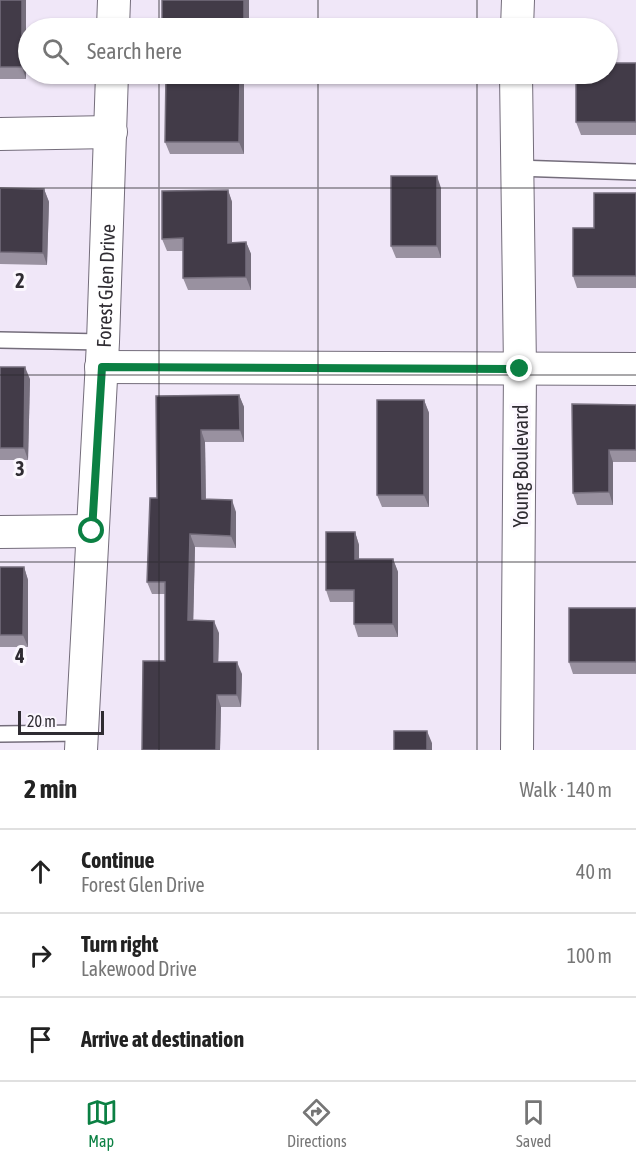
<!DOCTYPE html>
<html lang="en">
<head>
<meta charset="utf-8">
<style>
	:root { --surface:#fff; --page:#f2f2f2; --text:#222; --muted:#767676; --line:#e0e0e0; --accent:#0b8043 }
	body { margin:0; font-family:"Asap Condensed",sans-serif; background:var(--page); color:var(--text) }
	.scale { position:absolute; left:18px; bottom:15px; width:86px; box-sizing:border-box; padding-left:6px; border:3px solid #2f2c32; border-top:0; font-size:16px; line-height:21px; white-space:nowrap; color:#2f2c32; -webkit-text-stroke:4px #fbf7fe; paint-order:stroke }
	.stop { position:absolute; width:18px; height:18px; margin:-14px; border:4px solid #0b8043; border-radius:50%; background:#fff }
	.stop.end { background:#0b8043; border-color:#fff; box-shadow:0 2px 6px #0008 }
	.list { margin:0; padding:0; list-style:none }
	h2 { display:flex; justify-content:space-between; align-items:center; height:78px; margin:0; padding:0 24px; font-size:26px }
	h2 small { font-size:20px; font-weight:400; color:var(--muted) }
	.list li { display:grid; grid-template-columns:39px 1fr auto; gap:18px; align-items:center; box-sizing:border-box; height:84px; padding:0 24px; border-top:2px solid var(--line) }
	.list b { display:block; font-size:22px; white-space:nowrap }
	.list p { margin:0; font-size:20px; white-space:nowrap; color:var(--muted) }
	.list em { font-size:20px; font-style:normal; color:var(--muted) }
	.icon { flex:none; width:33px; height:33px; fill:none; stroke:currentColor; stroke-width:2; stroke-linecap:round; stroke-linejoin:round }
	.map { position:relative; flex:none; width:636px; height:750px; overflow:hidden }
	.search { position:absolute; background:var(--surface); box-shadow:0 2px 4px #0004; left:18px; right:18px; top:18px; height:66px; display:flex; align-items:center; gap:15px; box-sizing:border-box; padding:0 21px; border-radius:33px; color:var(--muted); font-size:22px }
	.sheet { height:330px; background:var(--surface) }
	nav { display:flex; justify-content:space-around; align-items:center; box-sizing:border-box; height:84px; border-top:2px solid var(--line); background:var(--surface); font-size:16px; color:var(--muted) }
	nav a { display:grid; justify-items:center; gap:3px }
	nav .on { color:var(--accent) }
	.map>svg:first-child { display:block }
</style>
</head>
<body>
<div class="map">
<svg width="636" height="750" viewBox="0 0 636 750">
	<rect width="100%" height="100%" fill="#f0e7f8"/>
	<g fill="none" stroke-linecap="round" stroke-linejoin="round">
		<defs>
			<g id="lane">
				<path d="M 516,168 L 636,172"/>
				<path d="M 0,340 L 103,342"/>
				<path d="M 0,734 L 82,733"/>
			</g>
			<g id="street">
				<path d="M 113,28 L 114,0"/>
				<path d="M 517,28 L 518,0"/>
				<path d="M 516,74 L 520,369 L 517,750"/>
				<path d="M 0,134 L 111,132"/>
				<path d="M 101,367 L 636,369"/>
				<path d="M 0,532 L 92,531"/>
				<path id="s1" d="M 81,750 L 103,342 L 112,74"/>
			</g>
		</defs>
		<use href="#lane" stroke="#746d7b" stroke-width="18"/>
		<use href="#street" stroke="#746d7b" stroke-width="34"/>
		<use href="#lane" stroke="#fff" stroke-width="15"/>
		<use href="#street" stroke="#fff" stroke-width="32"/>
	</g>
	<g fill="#9991a0">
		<rect x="0" y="0" width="26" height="79"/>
		<path d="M 249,0 L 249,28 L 165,28 L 162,20 Z"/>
		<path d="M 636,63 L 636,135 L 581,135 L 576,122 Z"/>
		<path d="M 166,74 L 241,74 L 244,83 L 244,154 L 170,154 L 165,142 Z"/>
		<path d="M 0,188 L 44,189 L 49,202 L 47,265 L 0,264 Z"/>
		<path d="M 441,188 L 441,258 L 396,258 L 391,246 Z"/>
		<path d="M 228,190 L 232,202 L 232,242 L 246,242 L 251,254 L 251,290 L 188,290 L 183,278 L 183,251 L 167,251 L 162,239 Z"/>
		<path d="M 636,193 L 636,288 L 577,288 L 573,276 L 594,228 Z"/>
		<path d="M 0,367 L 30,379 L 28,460 L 0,460 Z"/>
		<path d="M 239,395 L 244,407 L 244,442 L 205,442 L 206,499 L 236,512 L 236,548 L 195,547 L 193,620 L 219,633 L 218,662 L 242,674 L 241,707 L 221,707 L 220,750 L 142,750 L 165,661 L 165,594 L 152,594 L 147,582 L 157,498 L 156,396 Z"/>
		<path d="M 424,400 L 429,413 L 429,507 L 382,507 L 377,495 Z"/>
		<path d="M 636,405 L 636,462 L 613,462 L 613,505 L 577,505 L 573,493 Z"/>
		<path d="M 355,532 L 359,545 L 359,559 L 393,559 L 398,572 L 398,637 L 358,637 L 354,624 L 354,602 L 330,602 L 326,590 Z"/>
		<path d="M 0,567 L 24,567 L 28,580 L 28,647 L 0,647 Z"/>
		<path d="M 636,608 L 636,674 L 573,674 L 569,662 Z"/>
	</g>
	<g fill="#766f7d">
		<path d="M 22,0 L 26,0 L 26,79 L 22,67 Z"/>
		<path d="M 244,0 L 249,0 L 249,28 L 247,28 L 244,20 Z"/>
		<path d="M 240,74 L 241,74 L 244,83 L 244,154 L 239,142 Z"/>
		<path d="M 437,176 L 441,188 L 441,258 L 437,246 Z"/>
		<path d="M 44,189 L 49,202 L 47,265 L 43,253 Z"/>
		<path d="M 228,190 L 232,202 L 232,255 L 228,243 Z"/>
		<path d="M 246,242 L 251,254 L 251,290 L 246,277 Z"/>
		<path d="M 25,367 L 30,379 L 28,460 L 24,448 Z"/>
		<path d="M 239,395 L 244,407 L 244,442 L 240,430 Z"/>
		<path d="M 424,400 L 429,413 L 429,507 L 424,495 Z"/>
		<path d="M 201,430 L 205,442 L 206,511 L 202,499 Z"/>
		<path d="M 609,450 L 613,462 L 613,505 L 609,492 Z"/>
		<path d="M 232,500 L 236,512 L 236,548 L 231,536 Z"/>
		<path d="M 355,532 L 359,545 L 359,572 L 355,559 Z"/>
		<path d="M 190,534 L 195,547 L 193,633 L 188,620 Z"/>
		<path d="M 393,559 L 398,572 L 398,637 L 393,624 Z"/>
		<path d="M 24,567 L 28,580 L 28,647 L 23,635 Z"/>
		<path d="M 214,621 L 219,633 L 218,674 L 214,662 Z"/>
		<path d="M 237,662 L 242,674 L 241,707 L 237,695 Z"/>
		<path d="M 217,695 L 221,707 L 220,750 L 216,750 Z"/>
		<path d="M 427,731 L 432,743 L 432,750 L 427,750 Z"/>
	</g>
	<g fill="#423b48" stroke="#766f7d" stroke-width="1.5">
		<rect x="0" y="0" width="22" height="67"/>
		<rect x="162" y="0" width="82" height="20"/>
		<path d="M 608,63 L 636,63 L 636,122 L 576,122 L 576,74 L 608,74 Z"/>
		<path d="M 166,74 L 240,74 L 239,142 L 165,142 Z"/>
		<rect x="391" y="176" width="46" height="70"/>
		<path d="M 0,188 L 44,189 L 43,253 L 0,252 Z"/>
		<path d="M 228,190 L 228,243 L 246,242 L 246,277 L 183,278 L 183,238 L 162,239 L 162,191 Z"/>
		<path d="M 594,193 L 636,193 L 636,276 L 573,276 L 573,228 L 594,228 Z"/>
		<path d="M 0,367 L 25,367 L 24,448 L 0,448 Z"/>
		<path d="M 239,395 L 240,430 L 201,430 L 202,499 L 232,500 L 231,536 L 190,534 L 188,620 L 214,621 L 214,662 L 237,662 L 237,695 L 217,695 L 216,750 L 142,750 L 143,661 L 165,661 L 165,582 L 147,582 L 150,498 L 157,498 L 156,396 Z"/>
		<rect x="377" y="400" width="47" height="95"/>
		<path d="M 572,404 L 636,405 L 636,450 L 609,450 L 609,492 L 573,493 Z"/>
		<path d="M 326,532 L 355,532 L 355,559 L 393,559 L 393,624 L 354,624 L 354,590 L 326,590 Z"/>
		<path d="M 0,567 L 24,567 L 23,635 L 0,635 Z"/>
		<rect x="569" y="608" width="67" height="54"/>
		<rect x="394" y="731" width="33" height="19"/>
	</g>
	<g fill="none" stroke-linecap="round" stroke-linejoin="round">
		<path stroke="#0b8043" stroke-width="8" d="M 92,531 L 102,367 L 520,369"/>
	</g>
	<path fill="none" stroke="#2f2c32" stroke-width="1.5" stroke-opacity="0.55" d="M 159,0 L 159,28M 318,0 L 318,28M 477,0 L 477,28M 159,74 L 159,750M 318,74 L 318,750M 477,74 L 477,750M 0,188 L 636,188M 0,375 L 636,375M 0,562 L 636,562"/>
	<g text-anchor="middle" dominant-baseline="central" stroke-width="6" stroke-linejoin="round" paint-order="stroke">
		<g font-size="20" fill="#2f2c32" stroke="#fbf7fe">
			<text stroke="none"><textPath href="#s1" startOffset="465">Forest Glen Drive</textPath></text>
			<text transform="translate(520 466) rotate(-90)">Young Boulevard</text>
		</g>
	</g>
	<g font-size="20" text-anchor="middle" font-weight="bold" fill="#2f2c32" stroke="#fbf7fe" stroke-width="6" stroke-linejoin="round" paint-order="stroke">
		<text x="20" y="288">2</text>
		<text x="20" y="476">3</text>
		<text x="20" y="663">4</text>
	</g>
</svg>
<div class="scale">20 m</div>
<div class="stop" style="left:92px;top:531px"></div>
<div class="stop end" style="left:520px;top:369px"></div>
<div class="search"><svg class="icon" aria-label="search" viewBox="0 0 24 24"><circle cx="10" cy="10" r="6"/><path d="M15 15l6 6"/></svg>Search here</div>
</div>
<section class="sheet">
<h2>2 min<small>Walk · 140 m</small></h2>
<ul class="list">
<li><svg class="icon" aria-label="ahead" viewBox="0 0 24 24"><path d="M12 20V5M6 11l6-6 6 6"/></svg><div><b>Continue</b><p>Forest Glen Drive</p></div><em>40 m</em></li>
<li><svg class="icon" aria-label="right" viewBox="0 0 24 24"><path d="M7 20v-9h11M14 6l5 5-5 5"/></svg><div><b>Turn right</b><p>Lakewood Drive</p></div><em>100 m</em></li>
<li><svg class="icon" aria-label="arrive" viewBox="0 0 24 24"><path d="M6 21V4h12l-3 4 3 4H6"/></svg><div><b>Arrive at destination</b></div></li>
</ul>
</section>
<nav>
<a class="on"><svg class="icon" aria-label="map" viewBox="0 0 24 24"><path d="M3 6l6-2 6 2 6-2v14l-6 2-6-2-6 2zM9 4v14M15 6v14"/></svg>Map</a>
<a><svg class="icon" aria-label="directions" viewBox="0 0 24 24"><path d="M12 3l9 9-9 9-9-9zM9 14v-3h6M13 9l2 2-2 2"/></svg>Directions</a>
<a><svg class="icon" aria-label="saved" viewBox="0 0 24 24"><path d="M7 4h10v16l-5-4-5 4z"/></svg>Saved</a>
</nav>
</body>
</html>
